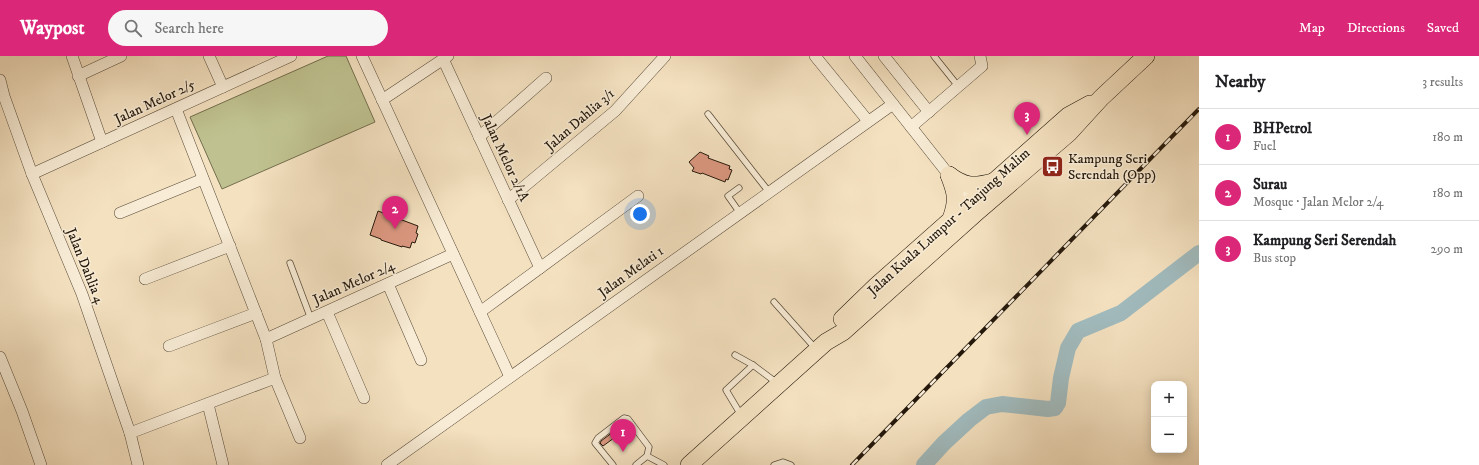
<!DOCTYPE html>
<html lang="en">
<head>
<meta charset="utf-8">
<style>
	:root { --surface:#fff; --page:#f6f6f6; --text:#202124; --muted:#757577; --line:#e0e0e0; --accent:#db2777 }
	body { margin:0; font-family:"IM FELL DW Pica",serif; background:var(--page); color:var(--text) }
	.controls { position:absolute; right:12px; bottom:12px; display:grid; overflow:hidden; border-radius:8px; box-shadow:0 2px 10px #0003 }
	.controls button { width:36px; height:36px; display:grid; place-items:center; padding:0; border:0; border-bottom:1px solid var(--line); background:var(--surface); color:var(--text); font:20px sans-serif }
	.you { position:absolute; left:640px; top:158px; width:14px; height:14px; margin:-10px; border:3px solid #fff; border-radius:50%; background:#1a73e8; box-shadow:0 0 0 6px #1a73e833 }
	.badge { display:grid; place-items:center; width:26px; height:26px; border-radius:50%; background:var(--accent); color:#fff; font-size:13px; font-weight:700 }
	.pin { position:absolute; translate:-50% -33px; filter:drop-shadow(0 1px 2px #0008) }
	.pin::after { content:''; position:absolute; top:21px; width:14px; height:12px; background:inherit; clip-path:polygon(0 0,100% 0,50% 100%) }
	.list { margin:0; padding:0; list-style:none }
	h2 { display:flex; justify-content:space-between; align-items:center; height:52px; margin:0; padding:0 16px; font-size:17px }
	h2 small { font-size:13px; font-weight:400; color:var(--muted) }
	.list li { display:grid; grid-template-columns:26px 1fr auto; gap:12px; align-items:center; box-sizing:border-box; height:56px; padding:0 16px; border-top:1px solid var(--line) }
	.list b { display:block; font-size:15px; white-space:nowrap }
	.list p { margin:0; font-size:13px; white-space:nowrap; color:var(--muted) }
	.list em { font-size:13px; font-style:normal; color:var(--muted) }
	.icon { flex:none; width:22px; height:22px; fill:none; stroke:currentColor; stroke-width:2; stroke-linecap:round; stroke-linejoin:round }
	.map { position:relative; flex:none; width:1199px; height:409px; overflow:hidden }
	header { display:flex; align-items:center; gap:24px; box-sizing:border-box; height:56px; padding:0 20px; background:var(--accent); color:#fff }
	header strong { font-size:19px }
	nav { display:flex; gap:22px; margin-inline-start:auto; font-size:14px }
	.search { width:280px; height:36px; background:var(--page); display:flex; align-items:center; gap:10px; box-sizing:border-box; padding:0 14px; border-radius:22px; color:var(--muted); font-size:15px }
	main { display:flex }
	aside { flex:1; background:var(--surface) }
	.map>svg:first-child { display:block }
</style>
</head>
<body>
<header>
<strong>Waypost</strong>
<div class="search"><svg class="icon" aria-label="search" viewBox="0 0 24 24"><circle cx="10" cy="10" r="6"/><path d="M15 15l6 6"/></svg>Search here</div>
<nav><a>Map</a><a>Directions</a><a>Saved</a></nav>
</header>
<main>
<div class="map">
<svg width="1199" height="409" viewBox="0 0 1199 409">
	<rect width="100%" height="100%" fill="#f4e1c0"/>
	<filter id="stains"><feTurbulence type="fractalNoise" baseFrequency=".005" numOctaves="4"/><feColorMatrix values="0 0 0 0 .2 0 0 0 0 .09 0 0 0 0 .02 0 0 0 .5 -.17"/></filter>
	<radialGradient id="worn" r=".72"><stop offset=".6" stop-color="#630" stop-opacity="0"/><stop offset="1" stop-color="#630" stop-opacity=".3"/></radialGradient>
	<path fill="#bfc290" stroke="#726e4e" d="M 328,0 L 346,0 L 375,66 L 222,133 L 190,61 Z"/>
	<g fill="none" stroke-linecap="round" stroke-linejoin="round">
		<path stroke="#a1bbbe" stroke-width="16" d="M 924,409 L 944,387 L 969,364 L 986,351 L 1002,348 L 1048,353 L 1055,352 L 1058,347 L 1061,322 L 1068,292 L 1078,275 L 1121,257 L 1199,197"/>
	</g>
	<g fill="#dc9881" stroke="#25190c">
		<path d="M 700,96 L 709,100 L 708,102 L 730,110 L 729,113 L 732,114 L 728,124 L 726,123 L 725,126 L 702,117 L 701,118 L 692,115 L 694,112 L 689,106 Z"/>
		<path d="M 378,155 L 418,170 L 416,177 L 418,178 L 415,187 L 412,186 L 410,192 L 402,190 L 402,191 L 381,184 L 381,183 L 370,179 Z"/>
		<path d="M 625,367 L 629,371 L 603,390 L 600,387 L 601,385 Z"/>
	</g>
	<g fill="none" stroke-linecap="round" stroke-linejoin="round">
		<defs>
			<g id="service">
				<path d="M 934,0 L 958,30"/>
				<path d="M 708,58 L 769,136"/>
				<path d="M 739,132 L 728,140 L 740,157"/>
				<path d="M 290,207 L 311,263"/>
				<path d="M 774,246 L 815,292"/>
				<path d="M 735,299 L 753,309 L 777,327"/>
				<path d="M 741,359 L 726,334 L 753,309"/>
				<path d="M 647,400 L 664,409"/>
				<path d="M 613,409 L 595,387 L 598,382 L 624,362 L 628,363 L 649,391 L 647,400 L 636,409"/>
				<path d="M 774,409 L 783,406 L 791,409"/>
			</g>
			<g id="minor">
				<path d="M 72,0 L 102,86"/>
				<path d="M 209,0 L 223,31"/>
				<path d="M 362,0 L 510,321"/>
				<path d="M 815,0 L 868,65"/>
				<path d="M 855,0 L 949,119 L 973,151"/>
				<path d="M 884,0 L 929,56"/>
				<path d="M 443,3 L 540,212"/>
				<path d="M 78,20 L 121,0"/>
				<path d="M 0,24 L 4,40 L 32,118 L 82,238 L 130,377 L 138,409"/>
				<path d="M 382,44 L 448,0"/>
				<path d="M 176,53 L 266,283 L 275,322 L 300,382"/>
				<path d="M 911,71 L 982,10 L 980,0"/>
				<path d="M 479,81 L 546,22"/>
				<path d="M 32,118 L 291,0"/>
				<path d="M 508,144 L 615,55 L 665,0"/>
				<path d="M 120,157 L 203,123"/>
				<path d="M 145,223 L 230,190"/>
				<path d="M 388,228 L 421,304"/>
				<path d="M 327,256 L 364,342"/>
				<path d="M 480,256 L 638,140"/>
				<path d="M 266,283 L 453,198"/>
				<path d="M 169,290 L 256,257"/>
				<path d="M 0,301 L 22,355 L 41,409"/>
				<path d="M 208,348 L 223,409"/>
				<path d="M 130,377 L 275,322"/>
				<path d="M 387,409 L 893,48"/>
			</g>
			<g id="primary">
				<path d="M 949,119 C 965,131 974,131 993,126"/>
				<path d="M 949,119 C 956,137 958,144 951,163"/>
				<path d="M 842,263 L 876,230 L 1068,60 L 1090,48"/>
				<path d="M 689,409 L 817,294 L 826,286 L 843,276 L 977,156 L 1069,77 L 1101,42 L 1146,0"/>
			</g>
		</defs>
		<use href="#service" stroke="#594b39" stroke-width="7"/>
		<use href="#minor" stroke="#594b39" stroke-width="12"/>
		<use href="#primary" stroke="#25190c" stroke-width="18"/>
		<use href="#service" stroke="#f8ecd6" stroke-width="5.5"/>
		<use href="#minor" stroke="#f8ecd6" stroke-width="11"/>
		<use href="#primary" stroke="#f4e1c0" stroke-width="17"/>
		<defs>
			<path id="rail" d="M 852,409 L 1199,53"/>
		</defs>
		<use href="#rail" stroke="#25190c" stroke-width="4"/>
		<use href="#rail" stroke="#f8ecd6" stroke-width="2.5" stroke-dasharray="8" stroke-linecap="butt"/>
	</g>
	<defs>
		<symbol id="bus-square" viewBox="-11 -11 22 22"><rect x="-9" y="-9" width="18" height="18" rx="4" fill="#8f2418" stroke="#f8ecd6"/><path d="M-5-6H5V4H4V6H2V4H-2V6H-4V4H-5ZM-3.5-4V0h7V-4ZM-3.5 1.2v1.5H-2V1.2ZM2 1.2v1.5H3.5V1.2Z" fill="#fff"/></symbol>
	</defs>
	<g fill-rule="evenodd">
		<use href="#bus-square" x="1040" y="98" width="25" height="25"/>
	</g>
	<g text-anchor="middle" dominant-baseline="central" stroke-width="3" stroke-linejoin="round" paint-order="stroke">
		<g font-size="14" fill="#25190c" stroke="#f8ecd6">
			<text transform="translate(155 46) rotate(-25)">Jalan Melor 2/5</text>
			<text transform="translate(580 64) rotate(-41)">Jalan Dahlia 3/1</text>
			<text transform="translate(505 102) rotate(65)">Jalan Melor 2/1A</text>
			<text transform="translate(949 166) rotate(-42)">Jalan Kuala Lumpur - Tanjung Malim</text>
			<text transform="translate(85 210) rotate(68)">Jalan Dahlia 4</text>
			<text transform="translate(631 216) rotate(-36)">Jalan Melati 1</text>
			<text transform="translate(354 227) rotate(-24)">Jalan Melor 2/4</text>
		</g>
		<g font-size="14" fill="#25190c" stroke="#f8ecd6" text-anchor="start">
			<text x="1068" y="103">Kampung Seri<tspan x="1068" dy="16">Serendah (Opp)</tspan></text>
		</g>
	</g>
	<rect width="100%" height="100%" filter="url(#stains)"/>
	<rect width="100%" height="100%" fill="url(#worn)"/>
</svg>
<div class="controls">
<button>+</button>
<button>−</button>
</div>
<div class="you"></div>
<div class="pin badge" style="left:623px;top:396px">1</div>
<div class="pin badge" style="left:395px;top:173px">2</div>
<div class="pin badge" style="left:1027px;top:79px">3</div>
</div>
<aside>
<h2>Nearby<small>3 results</small></h2>
<ul class="list">
<li><span class="badge">1</span><div><b>BHPetrol</b><p>Fuel</p></div><em>180 m</em></li>
<li><span class="badge">2</span><div><b>Surau</b><p>Mosque · Jalan Melor 2/4</p></div><em>180 m</em></li>
<li><span class="badge">3</span><div><b>Kampung Seri Serendah</b><p>Bus stop</p></div><em>290 m</em></li>
</ul>
</aside>
</main>
</body>
</html>
